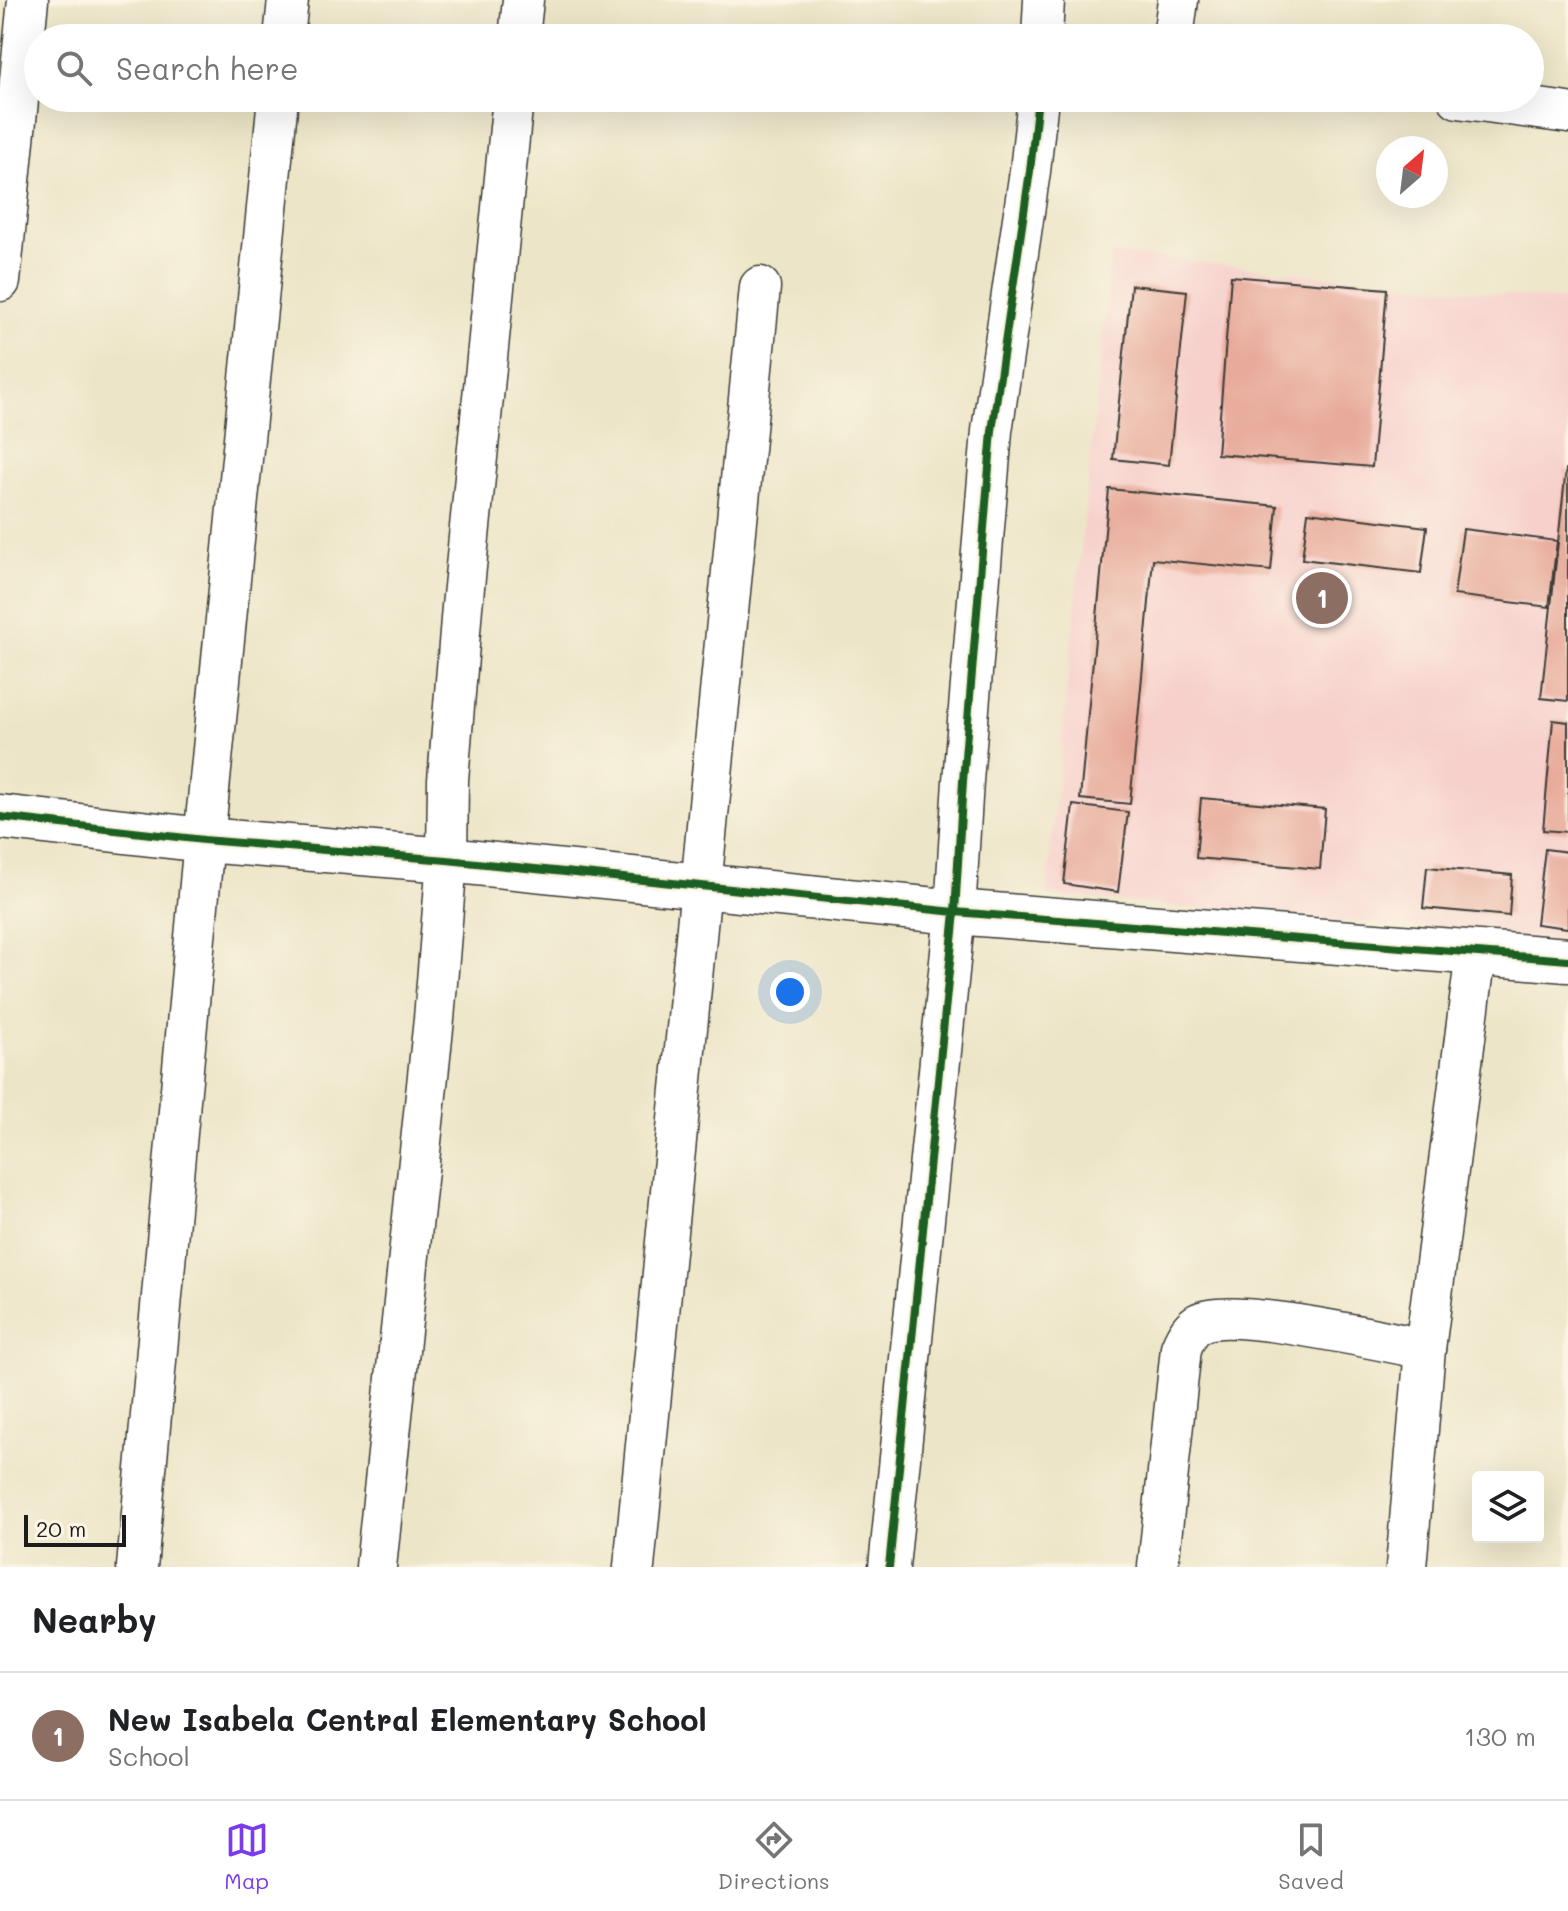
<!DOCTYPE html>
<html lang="en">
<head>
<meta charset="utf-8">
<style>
	:root { --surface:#fff; --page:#f2f2f2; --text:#202124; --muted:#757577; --line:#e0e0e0; --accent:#7c3aed }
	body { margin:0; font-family:Mali,sans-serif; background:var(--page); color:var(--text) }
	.controls { position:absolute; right:24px; bottom:24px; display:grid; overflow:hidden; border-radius:8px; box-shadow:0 8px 32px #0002 }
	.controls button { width:72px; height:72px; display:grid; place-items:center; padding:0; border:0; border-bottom:2px solid var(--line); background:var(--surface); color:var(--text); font:40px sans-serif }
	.compass { position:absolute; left:1376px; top:136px; width:72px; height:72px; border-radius:50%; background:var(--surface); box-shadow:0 8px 32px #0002; rotate:28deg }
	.scale { position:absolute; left:24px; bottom:20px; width:102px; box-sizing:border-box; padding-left:8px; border:4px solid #1c1c1c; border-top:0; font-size:22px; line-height:28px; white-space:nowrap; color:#1c1c1c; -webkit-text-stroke:6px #fcf5e5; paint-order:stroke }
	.you { position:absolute; left:790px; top:992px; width:28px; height:28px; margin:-20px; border:6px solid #fff; border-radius:50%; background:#1a73e8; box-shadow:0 0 0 12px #1a73e833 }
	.badge { display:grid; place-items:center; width:52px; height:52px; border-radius:50%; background:var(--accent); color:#fff; font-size:26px; font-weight:700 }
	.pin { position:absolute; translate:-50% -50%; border:4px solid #fff; box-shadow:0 2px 8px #0006 }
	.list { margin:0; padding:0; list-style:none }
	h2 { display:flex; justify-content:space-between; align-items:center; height:104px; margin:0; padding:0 32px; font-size:34px }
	h2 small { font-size:26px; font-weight:400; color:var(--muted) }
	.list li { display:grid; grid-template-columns:52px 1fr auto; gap:24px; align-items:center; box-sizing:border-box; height:128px; padding:0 32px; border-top:2px solid var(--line) }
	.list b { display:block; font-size:30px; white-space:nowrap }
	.list p { margin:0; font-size:26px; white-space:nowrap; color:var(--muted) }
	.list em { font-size:26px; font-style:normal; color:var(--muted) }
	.icon { flex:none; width:44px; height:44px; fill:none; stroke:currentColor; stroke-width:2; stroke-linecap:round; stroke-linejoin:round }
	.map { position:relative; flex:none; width:1568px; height:1567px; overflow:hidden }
	.search { position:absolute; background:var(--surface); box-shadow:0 8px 32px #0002; left:24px; right:24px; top:24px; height:88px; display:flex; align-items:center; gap:20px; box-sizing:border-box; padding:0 28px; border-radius:44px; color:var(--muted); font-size:30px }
	.sheet { height:232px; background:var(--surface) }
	nav { display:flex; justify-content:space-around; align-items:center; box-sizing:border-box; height:112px; border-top:2px solid var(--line); background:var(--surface); font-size:22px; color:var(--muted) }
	nav a { display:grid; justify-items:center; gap:4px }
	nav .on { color:var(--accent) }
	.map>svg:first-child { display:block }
</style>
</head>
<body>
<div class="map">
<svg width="1568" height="1567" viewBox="0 0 1568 1567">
	<rect width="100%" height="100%" fill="#fcf5e5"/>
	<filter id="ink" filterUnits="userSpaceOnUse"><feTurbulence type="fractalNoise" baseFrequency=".0125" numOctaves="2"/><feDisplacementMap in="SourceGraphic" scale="16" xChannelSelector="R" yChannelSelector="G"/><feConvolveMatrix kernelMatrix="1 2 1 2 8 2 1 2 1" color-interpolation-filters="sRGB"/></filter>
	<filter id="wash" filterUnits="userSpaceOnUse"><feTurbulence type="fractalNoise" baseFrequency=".006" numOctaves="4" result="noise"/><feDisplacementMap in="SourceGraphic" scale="32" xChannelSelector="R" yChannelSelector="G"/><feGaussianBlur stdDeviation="1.8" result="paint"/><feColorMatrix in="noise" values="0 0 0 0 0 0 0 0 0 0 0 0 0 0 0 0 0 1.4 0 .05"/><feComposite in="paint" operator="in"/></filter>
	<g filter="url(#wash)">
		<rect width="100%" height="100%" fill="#ece5c7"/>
		<path fill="#f7d0cc" d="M 1111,253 L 1568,301 L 1568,941 L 1046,895 Z"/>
		<g id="blocks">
			<g fill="#e8ab9b">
				<path d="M 1231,276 L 1387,289 L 1372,467 L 1217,454 Z"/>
				<path d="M 1131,285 L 1187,291 L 1169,465 L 1113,459 Z"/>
				<path d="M 1566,469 L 1568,469 L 1568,701 L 1541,698 Z"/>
				<path d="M 1109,489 L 1277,506 L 1271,571 L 1153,559 L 1130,804 L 1080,799 Z"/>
				<path d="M 1308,512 L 1427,527 L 1421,573 L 1302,559 Z"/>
				<path d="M 1463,529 L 1557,541 L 1549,607 L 1454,595 Z"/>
				<path d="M 1553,720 L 1568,722 L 1568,832 L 1543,830 Z"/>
				<path d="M 1201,798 L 1325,809 L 1320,869 L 1196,858 Z"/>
				<path d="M 1073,805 L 1128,812 L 1118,892 L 1064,884 Z"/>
				<path d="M 1545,849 L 1568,852 L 1568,928 L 1536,924 Z"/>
				<path d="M 1427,867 L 1512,875 L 1509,916 L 1423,908 Z"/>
			</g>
		</g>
	</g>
	<g filter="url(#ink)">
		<use href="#blocks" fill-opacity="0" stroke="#3b3a36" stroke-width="2"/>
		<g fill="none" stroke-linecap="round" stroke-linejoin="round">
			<defs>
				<g id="minor">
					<path d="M 284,38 L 288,0"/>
					<path d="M 519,38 L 523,0"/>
					<path d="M 1042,38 L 1044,0"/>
					<path d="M 1173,38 L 1178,0"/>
					<path d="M 1458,98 L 1568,113"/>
					<path d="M 0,281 L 28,0"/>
					<path d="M 137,1567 L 204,840 L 278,98"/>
					<path d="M 376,1567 L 434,1019 L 447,860 L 448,780 L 462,607 L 513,98"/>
					<path d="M 634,1567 L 760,287"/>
					<path d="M 889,1567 L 955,912 L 963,781 L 992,431 L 1030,171 L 1038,98"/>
					<path d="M 1158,1567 L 1181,1348 C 1185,1338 1190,1328 1199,1323 C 1231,1306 1383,1341 1425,1349"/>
					<path d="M 1406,1567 L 1425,1349 L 1476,953"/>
				</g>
				<path id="tertiary" d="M 0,817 L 204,840 L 447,860 L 955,912 L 1568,960"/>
			</defs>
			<use href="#minor" stroke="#3b3a36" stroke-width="43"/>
			<use href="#tertiary" stroke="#3b3a36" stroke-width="47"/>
			<use href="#minor" stroke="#fff" stroke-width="40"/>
			<use href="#tertiary" stroke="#fff" stroke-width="44"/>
			<defs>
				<g id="cycleway">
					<path d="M 0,817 L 204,840 L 447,860 L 955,912 L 1568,960"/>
					<path d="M 889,1567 L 955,912 L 963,781 L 992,431 L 1030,171 L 1038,98"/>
				</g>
			</defs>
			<use href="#cycleway" stroke="#fcf5e5" stroke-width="13"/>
			<use href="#cycleway" stroke="#1b5e20" stroke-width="8"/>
		</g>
	</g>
</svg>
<div class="controls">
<button><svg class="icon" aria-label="layers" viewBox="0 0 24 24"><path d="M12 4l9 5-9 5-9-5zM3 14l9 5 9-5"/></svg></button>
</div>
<svg class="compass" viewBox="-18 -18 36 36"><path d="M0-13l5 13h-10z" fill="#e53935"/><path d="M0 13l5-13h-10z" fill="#757577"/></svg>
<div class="scale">20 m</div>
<div class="you"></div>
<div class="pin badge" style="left:1322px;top:598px;background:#8d6e63">1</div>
<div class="search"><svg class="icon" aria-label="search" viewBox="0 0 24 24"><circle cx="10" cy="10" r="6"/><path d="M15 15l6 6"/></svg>Search here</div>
</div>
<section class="sheet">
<h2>Nearby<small></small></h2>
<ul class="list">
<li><span class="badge" style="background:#8d6e63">1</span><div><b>New Isabela Central Elementary School</b><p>School</p></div><em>130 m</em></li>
</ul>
</section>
<nav>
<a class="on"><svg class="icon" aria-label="map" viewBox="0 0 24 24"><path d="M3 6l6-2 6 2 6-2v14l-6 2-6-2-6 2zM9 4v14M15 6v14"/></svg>Map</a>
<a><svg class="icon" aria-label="directions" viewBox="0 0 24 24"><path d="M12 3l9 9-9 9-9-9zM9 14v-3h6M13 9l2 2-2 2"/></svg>Directions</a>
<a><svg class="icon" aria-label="saved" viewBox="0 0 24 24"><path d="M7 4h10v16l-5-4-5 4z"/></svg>Saved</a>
</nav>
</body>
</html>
